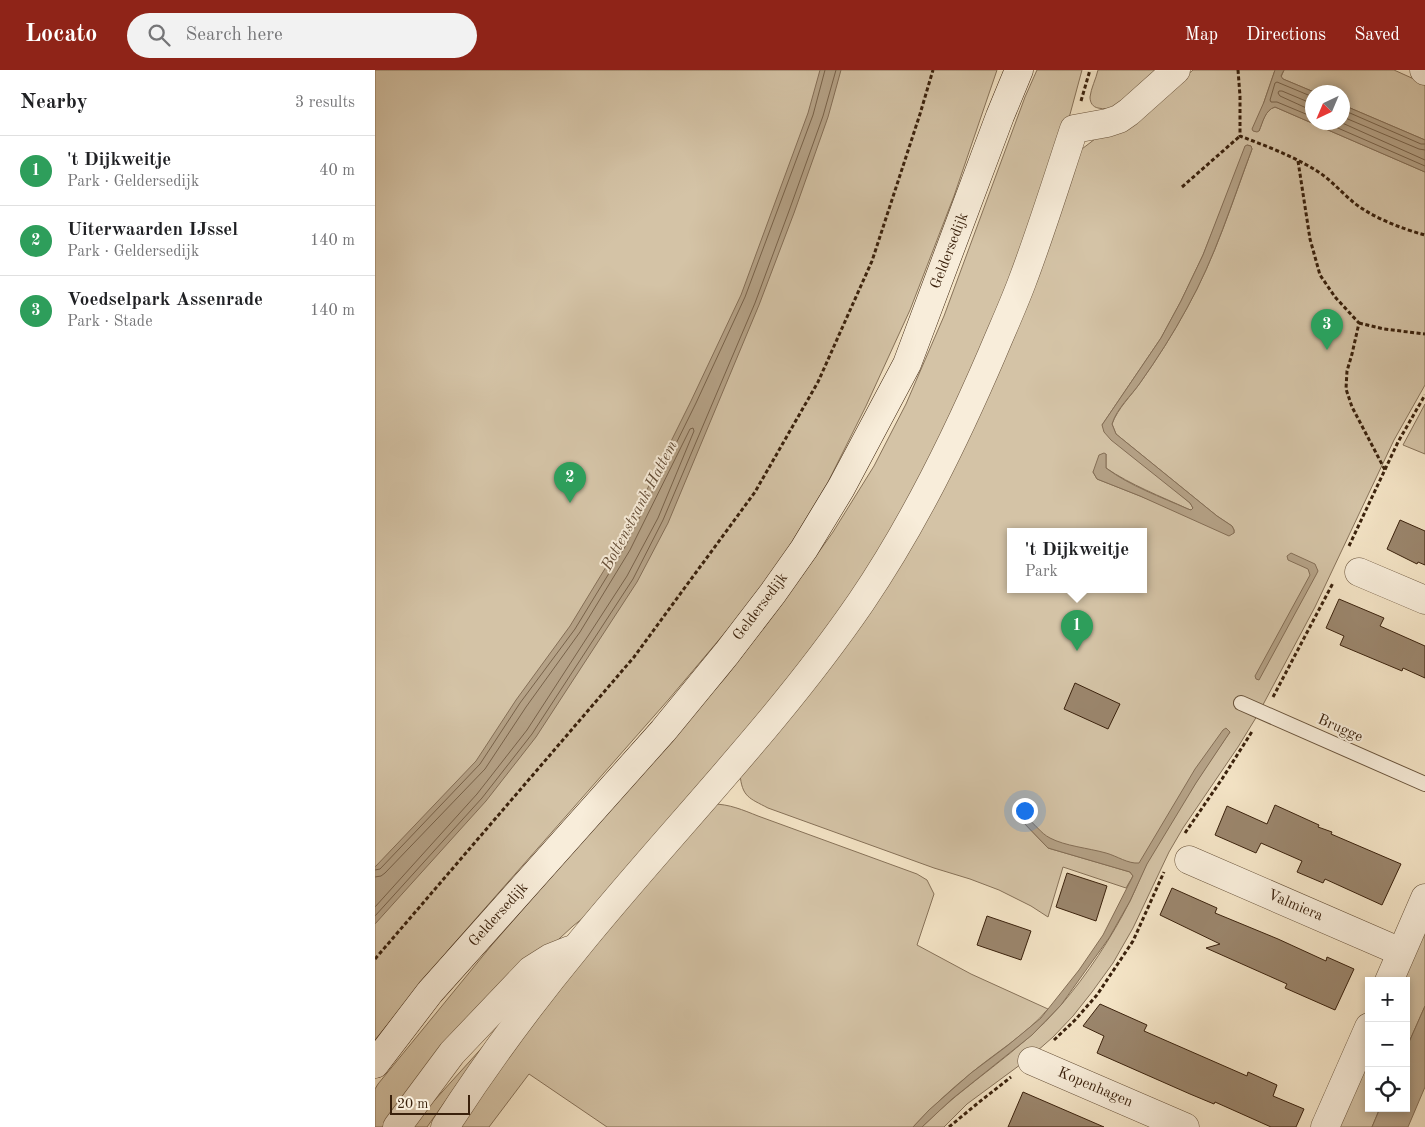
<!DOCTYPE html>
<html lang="en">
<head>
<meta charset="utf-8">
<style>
	:root { --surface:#fff; --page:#f2f2f2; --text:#202124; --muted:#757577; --line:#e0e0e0; --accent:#8f2418 }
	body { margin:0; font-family:"Old Standard TT",serif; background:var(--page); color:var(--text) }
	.controls { position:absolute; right:15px; bottom:15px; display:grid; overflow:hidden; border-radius:0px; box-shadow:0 2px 8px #0003 }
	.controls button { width:45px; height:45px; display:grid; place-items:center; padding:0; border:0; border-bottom:1px solid var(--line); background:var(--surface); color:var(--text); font:25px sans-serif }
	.compass { position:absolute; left:930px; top:15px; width:45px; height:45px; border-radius:50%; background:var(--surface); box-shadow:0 2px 8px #0003; rotate:224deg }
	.scale { position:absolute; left:15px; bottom:12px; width:80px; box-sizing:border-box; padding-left:5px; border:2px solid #3a210c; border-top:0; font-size:14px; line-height:18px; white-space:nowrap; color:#3a210c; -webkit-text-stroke:4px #f8edda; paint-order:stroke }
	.you { position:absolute; left:649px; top:740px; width:18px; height:18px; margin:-12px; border:4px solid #fff; border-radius:50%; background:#1a73e8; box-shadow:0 0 0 8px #1a73e833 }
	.badge { display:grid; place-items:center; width:32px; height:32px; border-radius:50%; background:var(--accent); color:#fff; font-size:16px; font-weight:700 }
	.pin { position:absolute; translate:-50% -41px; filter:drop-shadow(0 1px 2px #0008) }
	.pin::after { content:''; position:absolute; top:26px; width:18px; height:15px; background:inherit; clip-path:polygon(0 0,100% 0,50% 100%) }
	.popup { position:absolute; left:632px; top:458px; width:140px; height:65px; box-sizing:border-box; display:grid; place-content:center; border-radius:0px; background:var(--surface); filter:drop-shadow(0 1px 4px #0005); font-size:16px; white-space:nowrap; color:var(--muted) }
	.popup b { font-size:19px; color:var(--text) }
	.popup::after { content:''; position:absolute; left:50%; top:100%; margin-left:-10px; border:10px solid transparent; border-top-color:var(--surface) }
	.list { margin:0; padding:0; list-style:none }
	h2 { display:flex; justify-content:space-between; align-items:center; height:65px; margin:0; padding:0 20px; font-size:21px }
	h2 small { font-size:16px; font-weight:400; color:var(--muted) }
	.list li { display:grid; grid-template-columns:32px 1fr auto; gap:15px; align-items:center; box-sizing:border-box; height:70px; padding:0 20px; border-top:1px solid var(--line) }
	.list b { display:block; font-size:19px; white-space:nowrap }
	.list p { margin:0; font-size:16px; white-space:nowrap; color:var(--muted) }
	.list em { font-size:16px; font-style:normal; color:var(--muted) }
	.icon { flex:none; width:28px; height:28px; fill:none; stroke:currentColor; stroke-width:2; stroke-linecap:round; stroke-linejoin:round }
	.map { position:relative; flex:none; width:1050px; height:1057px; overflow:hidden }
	header { display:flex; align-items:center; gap:30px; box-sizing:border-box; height:70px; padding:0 25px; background:var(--accent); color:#fff }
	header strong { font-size:24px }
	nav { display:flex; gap:28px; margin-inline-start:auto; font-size:18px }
	.search { width:350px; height:45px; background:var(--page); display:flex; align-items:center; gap:12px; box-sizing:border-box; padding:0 18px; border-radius:28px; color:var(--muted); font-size:19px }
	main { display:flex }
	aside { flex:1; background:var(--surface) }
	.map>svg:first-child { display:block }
</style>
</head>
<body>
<header>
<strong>Locato</strong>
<div class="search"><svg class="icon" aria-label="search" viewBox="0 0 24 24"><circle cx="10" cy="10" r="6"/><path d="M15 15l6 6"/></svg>Search here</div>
<nav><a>Map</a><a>Directions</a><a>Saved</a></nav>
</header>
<main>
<aside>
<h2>Nearby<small>3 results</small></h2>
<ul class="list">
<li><span class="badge" style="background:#2e9e5b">1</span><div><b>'t Dijkweitje</b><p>Park · Geldersedijk</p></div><em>40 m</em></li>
<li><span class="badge" style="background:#2e9e5b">2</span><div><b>Uiterwaarden IJssel</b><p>Park · Geldersedijk</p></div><em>140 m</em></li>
<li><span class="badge" style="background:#2e9e5b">3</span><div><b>Voedselpark Assenrade</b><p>Park · Stade</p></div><em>140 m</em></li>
</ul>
</aside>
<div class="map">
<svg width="1050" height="1057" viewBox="0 0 1050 1057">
	<rect width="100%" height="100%" fill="#f4e4c6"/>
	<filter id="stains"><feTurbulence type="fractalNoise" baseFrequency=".004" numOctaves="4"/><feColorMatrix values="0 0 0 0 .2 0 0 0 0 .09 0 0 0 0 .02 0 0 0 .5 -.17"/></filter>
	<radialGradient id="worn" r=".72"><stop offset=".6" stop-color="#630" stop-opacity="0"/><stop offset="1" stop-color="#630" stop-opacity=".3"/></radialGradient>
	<g fill="#d4c3a6" stroke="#877259" fill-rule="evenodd">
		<path d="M 0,0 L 622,0 L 579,126 L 535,240 L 491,336 L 453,412 L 409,485 L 364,546 L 294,629 L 75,878 L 0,970 Z"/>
		<path d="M 662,0 L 707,0 L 694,48 L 640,203 L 543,422 L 438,583 L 213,844 L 198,856 L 146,904 L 13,1057 L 0,1057 L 0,1019 L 3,1014 L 116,876 L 351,607 L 406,535 L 458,462 L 499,396 L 531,334 L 569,246 L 650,27 Z"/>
		<path d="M 723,0 L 785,0 C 770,14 746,44 723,38 C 718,37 715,33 715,27 C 716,18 721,9 723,0 Z"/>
		<path d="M 818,0 L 900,0 L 889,32 L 884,61 C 888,51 890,40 900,37 L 1050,102 L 1050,315 L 1019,370 L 940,537 L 882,646 L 863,677 L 808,758 L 794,782 L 758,858 L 738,893 L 717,922 L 698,946 L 678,967 L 653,989 L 592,1034 L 569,1057 L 547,1057 C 590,1013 646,982 686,935 C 712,905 737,867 755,831 C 761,819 766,805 772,793 C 797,748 826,704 855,662 L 853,660 L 768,796 L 683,776 L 650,754 L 673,778 L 755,802 L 758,806 L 751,818 L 688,797 L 673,847 L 656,836 L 624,820 L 595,809 L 559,798 L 393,738 C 374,728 367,727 365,704 L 462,588 L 699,85 L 720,69 L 771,41 ZM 872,75 L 876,76 L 877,79 C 857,133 840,188 812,238 C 798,264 782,289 765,313 C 756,326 743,338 737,354 L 741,364 L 842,446 L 857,456 L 859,460 L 859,463 L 722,409 L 718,402 L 731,384 L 731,398 C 756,415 785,426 813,439 L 816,440 L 818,438 L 815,433 L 727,355 L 786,268 L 806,231 L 828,185 ZM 636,462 L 768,462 L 768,520 L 636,520 Z"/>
		<path d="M 909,0 L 1019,0 L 1050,14 L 1050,70 L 968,35 L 968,22 L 939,22 L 908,9 L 906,7 Z"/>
		<path d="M 1050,334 L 1050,384 L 1028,375 Z"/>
		<path d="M 338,734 C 354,734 368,740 383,746 L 542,804 L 552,810 L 559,824 L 542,875 L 596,904 L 673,939 C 651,965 621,982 595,1004 C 575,1020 556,1038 538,1057 L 232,1057 L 154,1004 L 114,1057 L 81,1057 L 148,962 Z"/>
		<path d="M 1050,853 L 1050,936 L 1031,979 L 1031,911 L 1025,911 Z"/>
		<path d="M 113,971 L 52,1057 L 38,1057 L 49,1042 Z"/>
		<path d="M 994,982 L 994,1038 L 1005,1038 L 997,1057 L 961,1057 Z"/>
	</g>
	<g fill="#b5a287" stroke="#846e56">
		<path d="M 445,0 L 466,0 L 453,47 L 419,143 L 384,235 L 293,453 L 262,512 L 161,667 L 111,731 L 0,854 L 0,797 L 101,691 L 141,630 L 195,556 L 245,474 L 316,331 L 366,225 L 433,43 Z"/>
		<path d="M 900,0 L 909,0 L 906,6 L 908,9 L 939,22 L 938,22 L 938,52 L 968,52 L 968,35 L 1050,70 L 1050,102 L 900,37 C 890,40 888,52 884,61 L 882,62 L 878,61 L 877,59 L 889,32 Z"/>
		<path d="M 872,75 L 876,76 L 877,79 C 857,132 840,188 812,238 C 798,264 782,289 765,313 C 756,326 742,338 737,354 L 741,364 L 842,446 L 857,456 L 859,460 L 859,463 L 854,466 L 765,426 L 722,409 L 718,402 L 724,385 L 729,383 L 731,384 L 731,398 C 755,416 786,427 813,439 L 816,440 L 818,438 L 815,433 L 736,370 L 729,362 L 727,355 L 786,268 L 806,231 L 828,185 L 870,76 Z"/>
		<path d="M 916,483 L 940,494 L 943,501 L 941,505 L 884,610 L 881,609 L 880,606 L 935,505 L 933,499 L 913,490 L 912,486 Z"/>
		<path d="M 851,658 L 855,662 L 821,713 L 772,794 L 755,831 L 734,868 L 686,935 L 657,965 L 577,1029 L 547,1057 L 538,1057 L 554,1040 L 596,1003 L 632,976 L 666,948 L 673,939 L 704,900 L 728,865 L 758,806 L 755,802 L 673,778 L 647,751 L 648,748 L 651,748 C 660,753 665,763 675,768 C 690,776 713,778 731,783 C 742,786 753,794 764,793 L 820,699 L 848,660 Z"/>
		<path d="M 1050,936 L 1050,1017 L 1033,1057 L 997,1057 L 1005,1038 L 1031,1038 L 1031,979 Z"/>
	</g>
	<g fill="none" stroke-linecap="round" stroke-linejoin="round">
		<g stroke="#78624a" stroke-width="1">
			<path d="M 938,27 L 902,12 L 900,13 L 895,30 L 896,32 L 902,32 L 938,47"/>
			<path d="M 938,34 L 907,21 L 904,21 L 903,23 L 905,26 L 938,41"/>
			<path d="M 968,40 L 1046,74 L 1050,74"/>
			<path d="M 968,47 L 1044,79 L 1050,80"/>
			<path d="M 949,52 L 1050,96"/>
			<path d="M 965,52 L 1050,90"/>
			<path d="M 0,800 L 5,799 L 105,694 L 145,633 L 200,559 L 250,477 L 321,333 L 370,227 L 438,45 L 450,0"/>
			<path d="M 0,807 L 6,806 L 10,803 L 110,699 L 151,637 L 205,562 L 255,480 L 315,359 L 318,358 L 319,361 L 283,448 L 252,506 L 152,660 L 102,724 L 0,837"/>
			<path d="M 0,846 L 107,728 L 157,664 L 258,509 L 288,450 L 380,233 L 414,141 L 448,46 L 461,0"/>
		</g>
	</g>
	<g fill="#9b866d" stroke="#3a210c">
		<path d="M 1025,450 L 1050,461 L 1050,495 L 1043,492 L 1042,494 L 1012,479 Z"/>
		<path d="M 964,529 L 1009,548 L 1005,556 L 1050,576 L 1050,608 L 1028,598 L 1027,601 L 965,575 L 969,566 L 951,558 Z"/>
		<path d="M 700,613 L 745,634 L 733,659 L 689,639 Z"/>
		<path d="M 900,735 L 944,755 L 943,757 L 957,762 L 956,764 L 1026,794 L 1007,835 L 950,809 L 948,813 L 922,802 L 927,791 L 886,773 L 881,783 L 840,765 L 852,736 L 892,754 Z"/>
		<path d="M 692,803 L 732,816 L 721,851 L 681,837 Z"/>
		<path d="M 797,818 L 842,838 L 840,843 L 903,869 L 951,891 L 952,887 L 979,899 L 960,940 L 910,918 L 912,914 L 831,878 L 845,874 L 785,845 Z"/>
		<path d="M 612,846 L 656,861 L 646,890 L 602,875 Z"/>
		<path d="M 725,934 L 772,955 L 769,961 L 872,1006 L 873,1002 L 902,1015 L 898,1026 L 929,1039 L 921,1057 L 896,1057 L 840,1032 L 839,1034 L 815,1024 L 722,983 L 729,966 L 708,956 Z"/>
		<path d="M 648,1022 L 729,1057 L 633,1057 Z"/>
	</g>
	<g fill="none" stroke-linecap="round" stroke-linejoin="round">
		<defs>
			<path id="lane" d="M 866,633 L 1050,714"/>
			<g id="street">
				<path d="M 1049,0 L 1050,1"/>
				<path d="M 984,502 L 1050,530"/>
				<path d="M 814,790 L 1026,882"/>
				<path d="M 1014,911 L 1050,828"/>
				<path d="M 657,991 L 810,1057"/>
				<path d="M 22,1057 L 77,983 L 156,900 L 175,888 L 195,880"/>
				<path d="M 70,1057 C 110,995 154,935 201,878 C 295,762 401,656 486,532 C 539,454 580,370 617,284 C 627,260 638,236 647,212 C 666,162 682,110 699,59 L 732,53 L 744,49 L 754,42 L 801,0"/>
				<path d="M 950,1057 L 994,957"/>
			</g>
			<path id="secondary" d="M 0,994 L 55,922 L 288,661 L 352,583 L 398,523 L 429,479 L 466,418 L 532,294 L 625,46 L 644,0"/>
		</defs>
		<use href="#lane" stroke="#68523a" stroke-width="16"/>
		<use href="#street" stroke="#68523a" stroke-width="29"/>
		<use href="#secondary" stroke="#3a210c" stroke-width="29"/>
		<g stroke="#3a210c" stroke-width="3" stroke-dasharray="4 2.5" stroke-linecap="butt">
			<path d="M 863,0 L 865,26 L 865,66 C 891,76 918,86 942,101 C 955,109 965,121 977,131 C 994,146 1027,159 1050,165"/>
			<path d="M 706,31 L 715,0"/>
			<path d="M 923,91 L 935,169 L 945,205 L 960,227 L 984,253 L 977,284 L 972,301 L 971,319 L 977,337 L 1010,400"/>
			<path d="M 807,117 L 865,66"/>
			<path d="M 984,253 L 1009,259 L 1050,264"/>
			<path d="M 974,476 L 1023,372 L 1050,325"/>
			<path d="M 898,627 L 958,513"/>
			<path d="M 810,763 L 847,709 L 878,660"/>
			<path d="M 0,889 L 259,587 L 380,422 L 443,312 L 497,191 L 545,44 L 558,0"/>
			<path d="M 679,970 L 700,950 L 722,925 L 758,871 L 789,802"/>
			<path d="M 574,1057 L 603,1033 L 636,1007"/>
		</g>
		<use href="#lane" stroke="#f8edda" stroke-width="14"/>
		<use href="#street" stroke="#f8edda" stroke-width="28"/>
		<use href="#secondary" stroke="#f8edda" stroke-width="28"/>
	</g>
	<g text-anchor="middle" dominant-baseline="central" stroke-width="4" stroke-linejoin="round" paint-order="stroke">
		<g font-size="15" fill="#3a210c" stroke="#f8edda">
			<text transform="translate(575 181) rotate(-69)">Geldersedijk</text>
			<text transform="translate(386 537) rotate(-53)">Geldersedijk</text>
			<text transform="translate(965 659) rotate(24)">Brugge</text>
			<text transform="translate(920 836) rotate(23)">Valmiera</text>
			<text transform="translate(124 845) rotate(-48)">Geldersedijk</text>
			<text transform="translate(720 1018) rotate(23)">Kopenhagen</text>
		</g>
		<g font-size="16" font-style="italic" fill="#654e37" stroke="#f8edda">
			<text transform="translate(265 436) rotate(-62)">Bottenstrank Hattem</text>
		</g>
	</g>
	<rect width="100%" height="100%" filter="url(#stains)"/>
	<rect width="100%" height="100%" fill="url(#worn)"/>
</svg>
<div class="controls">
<button>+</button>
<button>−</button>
<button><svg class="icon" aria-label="locate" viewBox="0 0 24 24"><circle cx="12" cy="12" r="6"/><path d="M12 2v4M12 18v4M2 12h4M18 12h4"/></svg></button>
</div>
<svg class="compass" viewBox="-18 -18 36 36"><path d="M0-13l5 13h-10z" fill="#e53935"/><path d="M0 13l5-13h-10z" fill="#757577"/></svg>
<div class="scale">20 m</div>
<div class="you"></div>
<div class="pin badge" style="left:702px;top:581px;background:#2e9e5b">1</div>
<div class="popup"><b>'t Dijkweitje</b>Park</div>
<div class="pin badge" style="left:195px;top:433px;background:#2e9e5b">2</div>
<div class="pin badge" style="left:952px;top:280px;background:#2e9e5b">3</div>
</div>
</main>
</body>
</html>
